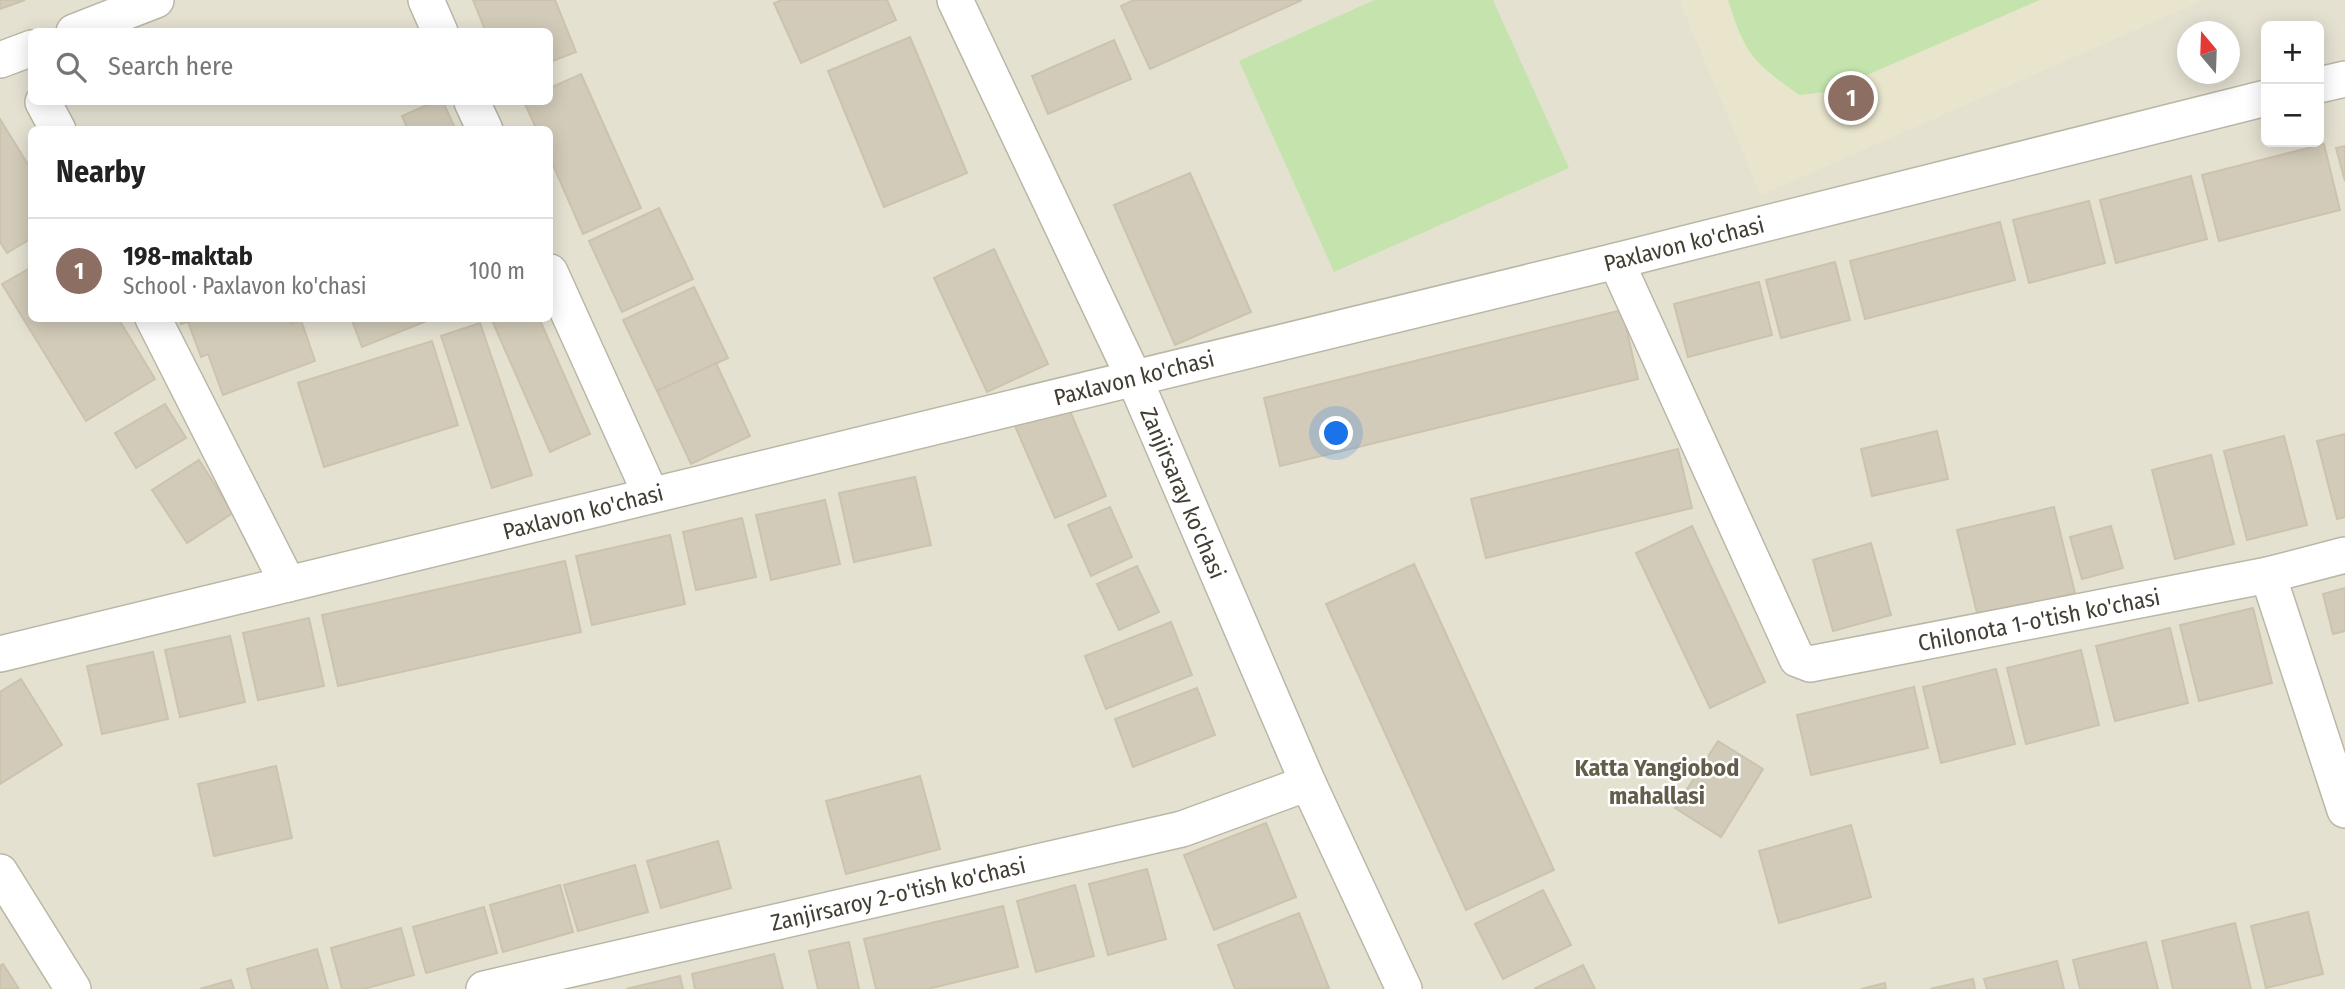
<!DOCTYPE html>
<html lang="en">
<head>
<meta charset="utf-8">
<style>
	:root { --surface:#fff; --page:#f2f2f2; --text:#222; --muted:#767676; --line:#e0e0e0; --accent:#f0531b }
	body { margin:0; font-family:"Fira Sans Condensed",sans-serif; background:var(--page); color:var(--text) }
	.controls { position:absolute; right:21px; top:21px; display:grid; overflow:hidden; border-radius:10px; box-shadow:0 4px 18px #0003 }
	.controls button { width:63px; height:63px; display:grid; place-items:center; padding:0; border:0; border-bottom:2px solid var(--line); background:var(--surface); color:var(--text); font:35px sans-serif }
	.compass { position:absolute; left:2177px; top:21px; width:63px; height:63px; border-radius:50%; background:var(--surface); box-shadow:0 4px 18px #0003; rotate:341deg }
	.you { position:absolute; left:1337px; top:434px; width:24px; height:24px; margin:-18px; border:5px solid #fff; border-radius:50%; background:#1a73e8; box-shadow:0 0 0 10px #1a73e833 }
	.badge { display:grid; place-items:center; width:46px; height:46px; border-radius:50%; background:var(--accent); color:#fff; font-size:23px; font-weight:700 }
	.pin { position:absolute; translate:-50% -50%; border:4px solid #fff; box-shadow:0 2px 7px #0006 }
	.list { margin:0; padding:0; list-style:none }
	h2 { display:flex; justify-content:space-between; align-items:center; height:91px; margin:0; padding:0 28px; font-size:30px }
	h2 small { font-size:23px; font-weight:400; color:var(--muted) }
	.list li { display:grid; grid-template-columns:46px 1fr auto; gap:21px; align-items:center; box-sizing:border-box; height:105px; padding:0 28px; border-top:2px solid var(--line) }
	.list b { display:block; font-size:26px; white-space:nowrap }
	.list p { margin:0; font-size:23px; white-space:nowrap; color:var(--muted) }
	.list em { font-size:23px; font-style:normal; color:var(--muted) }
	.icon { flex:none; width:38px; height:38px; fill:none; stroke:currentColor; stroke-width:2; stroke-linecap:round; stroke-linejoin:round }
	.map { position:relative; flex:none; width:2345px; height:989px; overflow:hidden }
	.search { position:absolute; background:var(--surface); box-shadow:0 4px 18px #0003; left:28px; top:28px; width:525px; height:77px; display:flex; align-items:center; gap:18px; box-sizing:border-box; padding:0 24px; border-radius:10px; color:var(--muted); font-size:26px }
	.panel { position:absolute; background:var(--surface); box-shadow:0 4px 18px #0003; left:28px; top:126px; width:525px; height:196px; border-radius:10px }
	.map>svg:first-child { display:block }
</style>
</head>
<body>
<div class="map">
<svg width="2345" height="989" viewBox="0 0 2345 989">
	<rect width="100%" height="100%" fill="#f1eee3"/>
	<path fill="#e4e1d1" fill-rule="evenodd" d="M 0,0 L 2345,0 L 2345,989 L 0,989 ZM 2266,26 L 2319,26 L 2319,142 L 2266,142 ZM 32,32 L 550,32 L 550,102 L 32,102 ZM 2188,32 L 2230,32 L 2230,74 L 2188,74 ZM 32,130 L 550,130 L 550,318 L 32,318 Z"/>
	<path fill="#e9e5cd" d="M 1679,0 L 2203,0 L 1761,195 Z"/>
	<g fill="#c5e4ad">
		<path d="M 1374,0 L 1493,0 L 1569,168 L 1334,272 L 1239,61 Z"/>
		<path d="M 1728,0 L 2040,0 L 1828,92 L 1799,95 C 1753,62 1745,55 1728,0 Z"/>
	</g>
	<g fill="#d2cbb9" stroke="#ccc3ad" stroke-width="2">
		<path d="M 0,0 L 25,0 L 0,9 Z"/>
		<path d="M 473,0 L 555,0 L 576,52 L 550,62 L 550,32 L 486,32 Z"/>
		<path d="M 782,0 L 887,0 L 896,20 L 801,63 L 774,3 Z"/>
		<path d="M 1134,0 L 1302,0 L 1150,69 L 1121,6 Z"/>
		<path d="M 910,37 L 967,173 L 884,207 L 828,71 Z"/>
		<path d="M 1114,40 L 1131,79 L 1048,114 L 1032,76 Z"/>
		<path d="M 581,74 L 641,208 L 583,234 L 550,158 L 550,130 L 537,130 L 524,102 L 550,102 L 550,88 Z"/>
		<path d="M 434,102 L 443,102 L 456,130 L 408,130 L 402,116 Z"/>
		<path d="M 0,119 L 32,171 L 32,238 L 7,253 L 0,242 Z"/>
		<path d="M 2324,144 L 2340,210 L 2219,241 L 2202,175 Z"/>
		<path d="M 2345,146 L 2345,181 L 2336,148 Z"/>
		<path d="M 1190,173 L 1251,312 L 1175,345 L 1114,205 Z"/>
		<path d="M 2191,176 L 2207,239 L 2116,263 L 2100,200 Z"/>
		<path d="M 2089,201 L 2105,263 L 2029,283 L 2013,220 Z"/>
		<path d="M 659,208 L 693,279 L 622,312 L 589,241 Z"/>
		<path d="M 2000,222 L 2015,280 L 1865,319 L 1850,261 Z"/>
		<path d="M 994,249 L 1048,364 L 987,392 L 934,278 Z"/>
		<path d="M 1835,262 L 1850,320 L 1781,338 L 1766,280 Z"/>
		<path d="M 32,267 L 32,318 L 118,318 L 155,379 L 86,421 L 2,284 Z"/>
		<path d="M 1759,282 L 1772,335 L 1688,357 L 1674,304 Z"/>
		<path d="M 694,287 L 728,358 L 657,391 L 623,320 Z"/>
		<path d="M 1622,310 L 1638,379 L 1280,466 L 1264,398 Z"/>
		<path d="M 179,318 L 289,318 L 291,324 L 301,320 L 315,361 L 223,395 L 208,354 L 201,357 L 188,322 L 181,324 Z"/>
		<path d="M 351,318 L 434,318 L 362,347 Z"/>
		<path d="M 491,318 L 539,318 L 590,434 L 550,452 Z"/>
		<path d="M 480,323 L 532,475 L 492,488 L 441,336 Z"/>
		<path d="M 432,341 L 458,425 L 324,467 L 298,383 Z"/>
		<path d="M 716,363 L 750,436 L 691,464 L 657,391 Z"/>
		<path d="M 165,404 L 186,438 L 136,468 L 115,433 Z"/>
		<path d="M 1067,404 L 1106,496 L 1055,518 L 1015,426 Z"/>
		<path d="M 1937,431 L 1948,479 L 1872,496 L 1861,449 Z"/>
		<path d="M 2345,434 L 2345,517 L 2337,519 L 2317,441 Z"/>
		<path d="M 2284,436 L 2307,525 L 2247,540 L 2224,451 Z"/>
		<path d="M 1678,449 L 1692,508 L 1486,558 L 1471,499 Z"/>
		<path d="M 2211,455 L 2234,544 L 2175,559 L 2152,470 Z"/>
		<path d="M 199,460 L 233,513 L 187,543 L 152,490 Z"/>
		<path d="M 915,477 L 931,545 L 854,562 L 839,493 Z"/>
		<path d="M 825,500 L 840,564 L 771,580 L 756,515 Z"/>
		<path d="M 1110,507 L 1132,557 L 1091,576 L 1068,525 Z"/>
		<path d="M 2054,507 L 2075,593 L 1978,617 L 1957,530 Z"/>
		<path d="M 742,518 L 756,577 L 696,590 L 683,532 Z"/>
		<path d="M 1692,526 L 1765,682 L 1710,708 L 1636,553 Z"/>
		<path d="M 2111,526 L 2123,568 L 2082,579 L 2070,537 Z"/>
		<path d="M 670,535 L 685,604 L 592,625 L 576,556 Z"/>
		<path d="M 1871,543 L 1891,615 L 1833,631 L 1813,560 Z"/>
		<path d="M 565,561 L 581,632 L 338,686 L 322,615 Z"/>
		<path d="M 1414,564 L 1554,870 L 1466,910 L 1326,604 Z"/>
		<path d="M 1137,566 L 1159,612 L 1119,630 L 1097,584 Z"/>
		<path d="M 2345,588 L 2345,631 L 2333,634 L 2323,594 Z"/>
		<path d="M 2253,608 L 2272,683 L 2199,701 L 2180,625 Z"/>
		<path d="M 309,618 L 324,686 L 258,700 L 243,633 Z"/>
		<path d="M 1171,622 L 1192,675 L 1106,709 L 1085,656 Z"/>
		<path d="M 2170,628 L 2188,703 L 2115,721 L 2096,646 Z"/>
		<path d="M 230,636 L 245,702 L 180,717 L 165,650 Z"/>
		<path d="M 2081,650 L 2099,725 L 2026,744 L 2007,668 Z"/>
		<path d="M 153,652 L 168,719 L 102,734 L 87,666 Z"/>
		<path d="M 1996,669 L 2015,744 L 1941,763 L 1923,687 Z"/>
		<path d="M 21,679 L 62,745 L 0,784 L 0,692 Z"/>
		<path d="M 1914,687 L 1928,748 L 1811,775 L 1797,715 Z"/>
		<path d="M 1197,688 L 1215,735 L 1133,767 L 1115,719 Z"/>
		<path d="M 1718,741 L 1763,769 L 1721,837 L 1675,808 Z"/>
		<path d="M 276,766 L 292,838 L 214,856 L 198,784 Z"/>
		<path d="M 920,776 L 940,849 L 846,874 L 826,801 Z"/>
		<path d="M 1266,823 L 1296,897 L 1214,930 L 1184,855 Z"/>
		<path d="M 1851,825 L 1871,897 L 1779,923 L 1759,851 Z"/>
		<path d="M 718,841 L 731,888 L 661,908 L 647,861 Z"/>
		<path d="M 635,865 L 648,912 L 578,931 L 564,885 Z"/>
		<path d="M 1147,869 L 1166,939 L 1108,955 L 1089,884 Z"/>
		<path d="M 560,885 L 573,932 L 503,952 L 490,905 Z"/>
		<path d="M 1075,885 L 1094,956 L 1036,972 L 1017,901 Z"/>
		<path d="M 1543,890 L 1571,945 L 1503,979 L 1475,924 Z"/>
		<path d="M 1003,906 L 1018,967 L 928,989 L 876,989 L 864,939 Z"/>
		<path d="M 484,907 L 497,953 L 426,973 L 413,927 Z"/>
		<path d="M 2308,912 L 2323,974 L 2266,988 L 2251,926 Z"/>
		<path d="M 1299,913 L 1329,988 L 1235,989 L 1218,945 Z"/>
		<path d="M 2235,923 L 2251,989 L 2173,989 L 2162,941 Z"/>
		<path d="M 401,928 L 414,975 L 364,989 L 342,989 L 331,948 Z"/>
		<path d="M 849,942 L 859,989 L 818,989 L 809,951 Z"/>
		<path d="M 2146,942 L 2158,989 L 2080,989 L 2073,960 Z"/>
		<path d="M 317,949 L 328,989 L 252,989 L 247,969 Z"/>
		<path d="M 774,954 L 783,989 L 695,989 L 692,974 Z"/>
		<path d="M 2057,961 L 2064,989 L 1987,989 L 1984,979 Z"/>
		<path d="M 3,964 L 19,989 L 0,989 L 0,966 Z"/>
		<path d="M 1583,965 L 1595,989 L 1534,989 Z"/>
		<path d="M 680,976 L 683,989 L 626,989 Z"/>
		<path d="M 1973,979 L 1975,989 L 1930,989 Z"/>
		<path d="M 231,980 L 234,989 L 200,989 Z"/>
		<path d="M 1885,983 L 1886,989 L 1861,989 Z"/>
	</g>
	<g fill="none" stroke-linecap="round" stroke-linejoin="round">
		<defs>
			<g id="street">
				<path d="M 426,0 L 440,32"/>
				<path d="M 955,0 L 1134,378 L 1308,783 L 1404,989"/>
				<path d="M 74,32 L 156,0"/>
				<path d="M 0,60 L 32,48"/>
				<path d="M 2319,85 L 2345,79"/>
				<path d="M 43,102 L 58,130"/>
				<path d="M 472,102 L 485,130"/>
				<path d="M 1616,261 L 1797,659 L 1810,664 L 2268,575 L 2345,555"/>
				<path d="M 550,272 L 651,495"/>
				<path d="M 153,318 L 288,584"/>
				<path d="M 2268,575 L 2345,810"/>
				<path d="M 0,654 L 1616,261 L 2266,98"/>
				<path d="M 0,872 L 73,989"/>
				<path d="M 484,989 L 1182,829 L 1308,783"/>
			</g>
		</defs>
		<use href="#street" stroke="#bbb7a6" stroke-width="38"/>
		<use href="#street" stroke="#fff" stroke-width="35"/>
	</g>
	<g text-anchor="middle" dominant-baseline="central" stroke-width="5" stroke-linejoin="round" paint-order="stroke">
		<g font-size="23" fill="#423e34" stroke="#fff">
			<text transform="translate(1684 244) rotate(-14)">Paxlavon ko'chasi</text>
			<text transform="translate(1134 378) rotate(-14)">Paxlavon ko'chasi</text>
			<text transform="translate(1183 493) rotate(67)">Zanjirsaray ko'chasi</text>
			<text transform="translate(583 512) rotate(-14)">Paxlavon ko'chasi</text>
			<text transform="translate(2039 620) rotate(-11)">Chilonota 1-o'tish ko'chasi</text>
			<text transform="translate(898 894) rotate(-13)">Zanjirsaroy 2-o'tish ko'chasi</text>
		</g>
		<g font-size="24" font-weight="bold" fill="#645d4b" stroke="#fff">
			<text x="1657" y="768">Katta Yangiobod<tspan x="1657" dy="28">mahallasi</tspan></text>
		</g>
	</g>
</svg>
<div class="controls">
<button>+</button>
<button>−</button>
</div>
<svg class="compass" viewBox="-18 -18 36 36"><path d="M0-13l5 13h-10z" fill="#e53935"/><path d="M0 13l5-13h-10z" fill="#767676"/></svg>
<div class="you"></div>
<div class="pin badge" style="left:1851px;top:98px;background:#8d6e63">1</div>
<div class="search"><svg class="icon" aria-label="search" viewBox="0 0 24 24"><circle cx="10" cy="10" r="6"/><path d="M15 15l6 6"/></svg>Search here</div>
<section class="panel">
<h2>Nearby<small></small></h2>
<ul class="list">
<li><span class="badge" style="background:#8d6e63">1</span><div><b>198-maktab</b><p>School · Paxlavon ko'chasi</p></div><em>100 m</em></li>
</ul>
</section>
</div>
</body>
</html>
